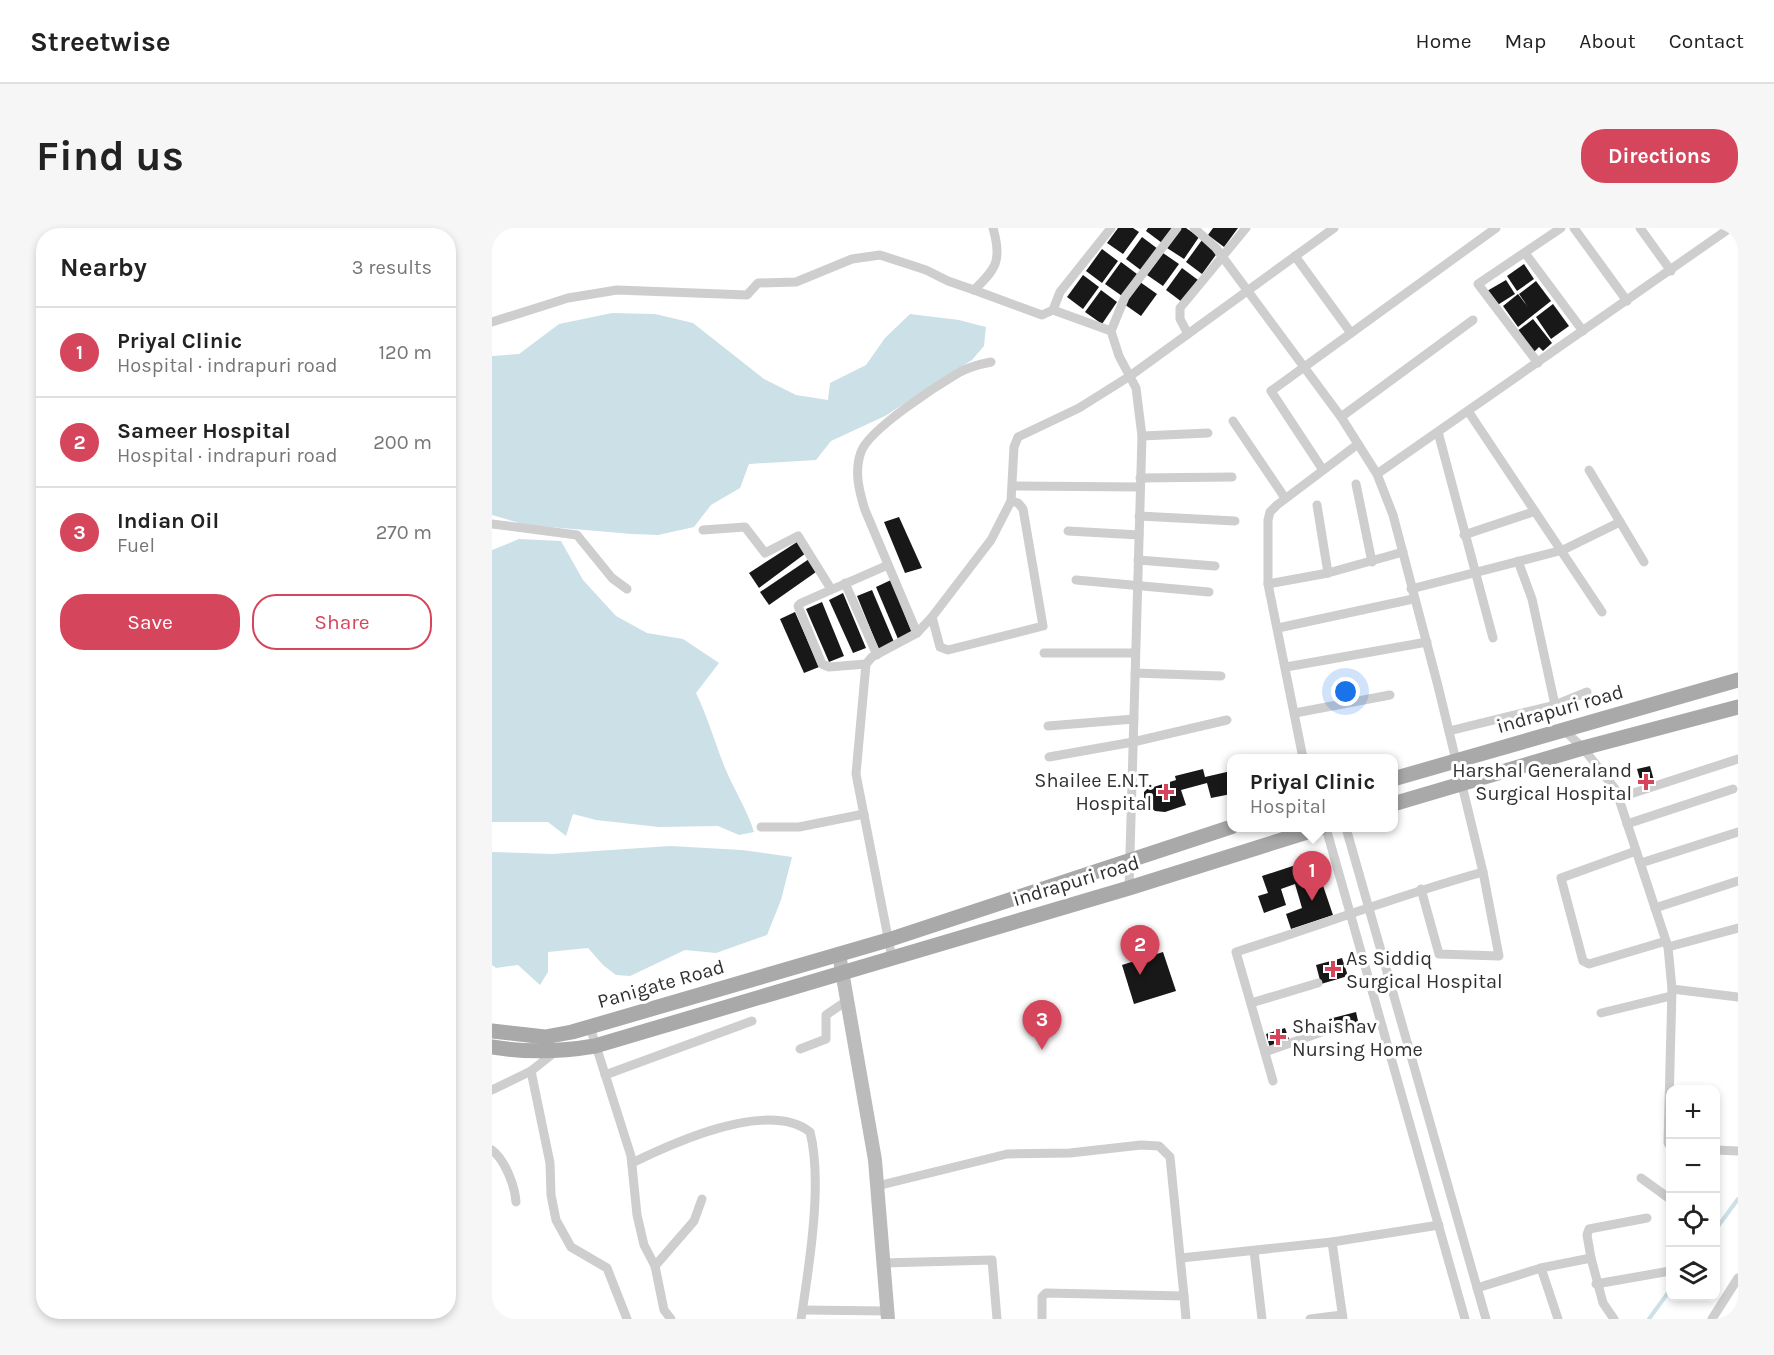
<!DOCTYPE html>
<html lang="en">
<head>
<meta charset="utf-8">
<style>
	:root { --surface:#fff; --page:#f6f6f6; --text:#222; --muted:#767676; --line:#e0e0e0; --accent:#d5465c }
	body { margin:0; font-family:Karla,sans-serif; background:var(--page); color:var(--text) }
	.controls { position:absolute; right:18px; bottom:18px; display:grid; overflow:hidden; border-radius:12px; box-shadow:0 3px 9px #0003 }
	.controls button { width:54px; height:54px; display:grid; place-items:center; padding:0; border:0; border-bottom:2px solid var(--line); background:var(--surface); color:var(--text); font:30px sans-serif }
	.you { position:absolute; left:854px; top:464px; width:21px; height:21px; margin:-15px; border:4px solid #fff; border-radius:50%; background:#1a73e8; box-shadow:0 0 0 9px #1a73e833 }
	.badge { display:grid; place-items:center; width:39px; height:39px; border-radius:50%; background:var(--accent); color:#fff; font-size:20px; font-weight:700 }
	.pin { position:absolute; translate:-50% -50px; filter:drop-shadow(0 2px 3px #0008) }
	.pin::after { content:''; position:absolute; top:32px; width:21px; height:18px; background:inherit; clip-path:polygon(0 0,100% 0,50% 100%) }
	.popup { position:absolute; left:735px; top:526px; width:171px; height:78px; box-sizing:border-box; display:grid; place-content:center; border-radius:12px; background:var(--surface); filter:drop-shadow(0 2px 4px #0005); font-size:20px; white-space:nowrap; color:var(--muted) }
	.popup b { font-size:22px; color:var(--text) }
	.popup::after { content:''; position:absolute; left:50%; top:100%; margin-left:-12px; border:12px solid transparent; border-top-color:var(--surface) }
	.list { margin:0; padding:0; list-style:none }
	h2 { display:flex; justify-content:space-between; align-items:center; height:78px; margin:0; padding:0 24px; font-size:26px }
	h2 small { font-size:20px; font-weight:400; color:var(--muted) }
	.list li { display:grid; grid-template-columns:39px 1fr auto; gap:18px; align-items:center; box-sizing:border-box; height:90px; padding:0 24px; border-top:2px solid var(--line) }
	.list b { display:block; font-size:22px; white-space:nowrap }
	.list p { margin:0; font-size:20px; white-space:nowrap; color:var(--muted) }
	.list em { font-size:20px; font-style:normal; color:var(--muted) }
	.actions { display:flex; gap:12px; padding:18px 24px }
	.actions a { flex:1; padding:14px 0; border:2px solid var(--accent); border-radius:24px; text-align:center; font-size:21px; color:var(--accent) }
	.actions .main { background:var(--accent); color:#fff }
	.icon { flex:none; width:33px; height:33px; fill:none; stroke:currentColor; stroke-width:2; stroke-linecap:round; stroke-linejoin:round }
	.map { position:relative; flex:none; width:1246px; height:1091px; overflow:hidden; border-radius:24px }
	header { display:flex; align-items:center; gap:36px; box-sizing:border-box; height:84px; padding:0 30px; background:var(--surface); border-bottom:2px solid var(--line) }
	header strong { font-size:28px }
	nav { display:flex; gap:33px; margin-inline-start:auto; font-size:21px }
	.intro { display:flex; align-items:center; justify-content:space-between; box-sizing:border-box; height:144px; padding:0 36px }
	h1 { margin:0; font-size:42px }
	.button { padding:15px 27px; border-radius:24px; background:var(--accent); color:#fff; font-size:21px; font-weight:700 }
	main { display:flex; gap:36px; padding:0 36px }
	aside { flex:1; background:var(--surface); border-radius:24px; box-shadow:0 3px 9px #0003 }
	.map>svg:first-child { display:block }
</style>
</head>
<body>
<header>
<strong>Streetwise</strong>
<nav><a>Home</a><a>Map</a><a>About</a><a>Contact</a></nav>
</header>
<div class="intro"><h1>Find us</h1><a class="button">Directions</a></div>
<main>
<aside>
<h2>Nearby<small>3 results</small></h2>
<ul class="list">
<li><span class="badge">1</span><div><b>Priyal Clinic</b><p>Hospital · indrapuri road</p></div><em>120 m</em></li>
<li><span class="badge">2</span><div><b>Sameer Hospital</b><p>Hospital · indrapuri road</p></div><em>200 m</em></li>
<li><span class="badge">3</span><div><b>Indian Oil</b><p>Fuel</p></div><em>270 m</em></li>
</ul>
<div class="actions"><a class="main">Save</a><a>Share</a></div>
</aside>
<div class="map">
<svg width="1246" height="1091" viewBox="0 0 1246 1091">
	<rect width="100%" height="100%" fill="#fff"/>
	<g fill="#cce0e8">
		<path d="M 120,85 L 163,86 L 201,95 L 272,151 L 304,167 L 336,172 L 338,155 L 374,137 L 393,110 L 418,86 L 467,92 L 494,99 L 492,118 L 480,132 L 393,188 L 339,213 L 324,232 L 257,236 L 248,260 L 219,277 L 202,299 L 166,307 L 140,306 L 34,297 L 0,287 L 0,128 L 27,126 L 67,96 Z"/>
		<path d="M 27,311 L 69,313 L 91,352 L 124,388 L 155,405 L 191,411 L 227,435 L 204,465 C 216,490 223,515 233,540 C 242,562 255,581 262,604 L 247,607 L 226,598 L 167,599 L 104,592 L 81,586 L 74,608 L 56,594 L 0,594 L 0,322 Z"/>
		<path d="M 178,618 L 250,622 L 300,629 L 289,672 L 275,707 L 224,725 L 193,722 L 138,748 L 124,747 L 111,737 L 96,720 L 56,724 L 56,744 L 48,757 L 26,737 L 4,740 L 0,737 L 0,624 L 60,626 Z"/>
	</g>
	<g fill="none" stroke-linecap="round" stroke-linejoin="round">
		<g stroke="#cce0e8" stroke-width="4">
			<path d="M 1224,1001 L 1246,971"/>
			<path d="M 1157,1091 L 1178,1062"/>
		</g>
	</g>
	<g fill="#181818">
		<path d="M 626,0 L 641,0 L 647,4 L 631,26 L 615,15 Z"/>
		<path d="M 656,0 L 681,0 L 670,15 L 654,3 Z"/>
		<path d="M 689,0 L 694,0 L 707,9 L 692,31 L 675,20 Z"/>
		<path d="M 721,0 L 746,0 L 732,19 L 716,7 Z"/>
		<path d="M 650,9 L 666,21 L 650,43 L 634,31 Z"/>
		<path d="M 710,12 L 726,24 L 710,46 L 694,34 Z"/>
		<path d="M 610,21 L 626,33 L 610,55 L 594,43 Z"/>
		<path d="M 671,25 L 687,36 L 671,58 L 655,47 Z"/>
		<path d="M 629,34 L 645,46 L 630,68 L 613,56 Z"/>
		<path d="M 1032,36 L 1042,51 L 1025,63 L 1015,48 Z"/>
		<path d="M 690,40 L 706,52 L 690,74 L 674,62 Z"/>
		<path d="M 591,47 L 607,59 L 591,81 L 575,69 Z"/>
		<path d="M 1014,52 L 1023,66 L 1004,78 L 995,63 Z"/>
		<path d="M 1044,53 L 1059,73 L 1026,99 L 1011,78 L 1026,66 L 1036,79 L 1027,66 Z"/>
		<path d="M 648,54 L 665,66 L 649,88 L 632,76 Z"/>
		<path d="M 609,62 L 625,74 L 610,96 L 593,84 Z"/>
		<path d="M 1061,76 L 1077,98 L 1059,111 L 1044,89 Z"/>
		<path d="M 1041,91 L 1060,115 L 1051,123 L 1047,119 L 1041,125 L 1024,104 Z"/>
		<path d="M 407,289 L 430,340 L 413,345 L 392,294 Z"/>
		<path d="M 305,314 L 314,325 L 267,360 L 257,345 Z"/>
		<path d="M 317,331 L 324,344 L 277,377 L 268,364 Z"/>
		<path d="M 399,352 L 420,405 L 406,411 L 384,359 Z"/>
		<path d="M 380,362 L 402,414 L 387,422 L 365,368 Z"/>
		<path d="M 351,365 L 374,420 L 361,425 L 337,372 Z"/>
		<path d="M 330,374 L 352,428 L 337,434 L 314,381 Z"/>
		<path d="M 303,384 L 327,439 L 312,445 L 288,391 Z"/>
		<path d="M 1158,538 L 1163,556 L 1150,559 L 1145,541 Z"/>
		<path d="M 711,541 L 713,549 L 739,543 L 739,566 L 719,570 L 715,555 L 689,562 L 694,577 L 673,584 L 663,583 L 652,574 L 652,564 L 655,561 L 684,552 L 683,548 Z"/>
		<path d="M 822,631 L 841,687 L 799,701 L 794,686 L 810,680 L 803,656 L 789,661 L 794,677 L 772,685 L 766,668 L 776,665 L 770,648 Z"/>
		<path d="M 671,724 L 684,763 L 642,776 L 630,737 Z"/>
		<path d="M 850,730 L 856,748 L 829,756 L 824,737 Z"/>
		<path d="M 864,784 L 867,797 L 841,805 L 837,791 Z"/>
		<path d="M 793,800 L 798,814 L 778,820 L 774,806 Z"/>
	</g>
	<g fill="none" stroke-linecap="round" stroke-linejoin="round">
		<g stroke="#cecece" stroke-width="9">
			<path d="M 619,0 L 568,64 L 561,82 L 619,103 L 627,128 L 644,160 L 650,208 L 637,660"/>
			<path d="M 702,0 L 724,20 L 849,189 L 885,246 L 901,287 L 946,458 L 991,644 L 1007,728 L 947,726 L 929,661"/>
			<path d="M 1082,0 L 1135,73"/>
			<path d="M 1148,0 L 1179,43"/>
			<path d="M 1033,25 L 1091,103"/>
			<path d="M 803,28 L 859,105"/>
			<path d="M 482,62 L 550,87 L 561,82"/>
			<path d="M 0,94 L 76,70 L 125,62 L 255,67 L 266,55 L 304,54 L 360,31 L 388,27 L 434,42 L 456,53 L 482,62 C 505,40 510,32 501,0"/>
			<path d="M 619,103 L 633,69 L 685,0"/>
			<path d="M 696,106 L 688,91 L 688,80 L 754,0"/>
			<path d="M 1046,135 L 986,56 L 1069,0"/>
			<path d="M 976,183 L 1110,384"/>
			<path d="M 849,189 L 981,92"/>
			<path d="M 741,193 L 793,270"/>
			<path d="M 946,204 L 1001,410"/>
			<path d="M 650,208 L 716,205"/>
			<path d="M 831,242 L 779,163 L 1004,0"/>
			<path d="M 1097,242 L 1152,334"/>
			<path d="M 885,246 L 1238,0"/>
			<path d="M 648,250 L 740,249"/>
			<path d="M 864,256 L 880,334"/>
			<path d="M 521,258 L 648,259"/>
			<path d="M 825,277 L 836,345"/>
			<path d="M 647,288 L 743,293"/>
			<path d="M 0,296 L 85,307 L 120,350 L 135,361"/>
			<path d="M 211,302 L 253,299 L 273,325 L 306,308 L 339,361"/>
			<path d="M 576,303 L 647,307"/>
			<path d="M 972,307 L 1041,284"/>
			<path d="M 646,332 L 723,338"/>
			<path d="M 1026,333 L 1040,371 L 1063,477"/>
			<path d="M 584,352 L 717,364"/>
			<path d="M 353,355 L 385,427"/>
			<path d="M 776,356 L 836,345 L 911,324"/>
			<path d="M 919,361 L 1071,322 L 1128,294"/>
			<path d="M 440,389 L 448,419 L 456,422 L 551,398 L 531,281 L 526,275 L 519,273"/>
			<path d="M 786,400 L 921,371"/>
			<path d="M 425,405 L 373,282 C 367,263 362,243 369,224 C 377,201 446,157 468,144 C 477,139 489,136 499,134"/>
			<path d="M 552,425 L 643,425"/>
			<path d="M 374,436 L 337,439 L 330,436 L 306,378 L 309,375 L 396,337"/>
			<path d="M 794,439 L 935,414"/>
			<path d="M 643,445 L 729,448"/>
			<path d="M 803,485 L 898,467"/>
			<path d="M 556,498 L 642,491"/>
			<path d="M 1072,502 L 1091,520 L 1124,562 L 1176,719 L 1180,761 L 1246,769"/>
			<path d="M 957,503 L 1063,477 L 1095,464"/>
			<path d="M 557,529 L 641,514 L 735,492"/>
			<path d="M 811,530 L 776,356 L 776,292 L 778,284 L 785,277 L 866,216"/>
			<path d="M 1126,570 L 1246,531"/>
			<path d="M 1135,596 L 1241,561"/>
			<path d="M 269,599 L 307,599 L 372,586"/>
			<path d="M 834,600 L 973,1091"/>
			<path d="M 854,600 L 994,1091"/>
			<path d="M 1144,623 L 1069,650 L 1091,733 L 1097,736 L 1174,713"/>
			<path d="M 1149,635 L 1246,604"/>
			<path d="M 1163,680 L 1246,653"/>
			<path d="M 1176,719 L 1246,700"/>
			<path d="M 400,730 L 364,546 L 374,436 L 380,429 L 425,405 L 440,389 L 499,312 L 519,273 L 522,219 L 526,209 L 587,180 L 638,148 L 842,0"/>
			<path d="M 759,775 L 826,755"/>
			<path d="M 1109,785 L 1179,768"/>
			<path d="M 98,799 L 139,928 L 145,987 L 152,1017 L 163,1038 L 172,1082 L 179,1091"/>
			<path d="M 308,821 L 334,811 L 334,787 L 356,772"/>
			<path d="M 773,824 L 838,801"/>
			<path d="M 39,843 L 58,935 L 59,967 L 64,992 L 79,1019 L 115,1040 L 135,1091"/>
			<path d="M 113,847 L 260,793"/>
			<path d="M 781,853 L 744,724 C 827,698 907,667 991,644"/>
			<path d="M 0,862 L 39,843 L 63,824"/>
			<path d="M 1178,918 L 1176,915 L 1180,761"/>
			<path d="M 0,922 C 13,932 23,958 24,974"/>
			<path d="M 1224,922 L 1246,923"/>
			<path d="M 140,935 C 181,915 276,871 318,904 C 331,954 317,1039 309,1091"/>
			<path d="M 1149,950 L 1178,971"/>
			<path d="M 385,958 L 515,926 L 578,925 L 649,917 L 667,918 L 678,929 L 692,1068"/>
			<path d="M 840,1014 L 947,997"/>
			<path d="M 762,1023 L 770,1091"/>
			<path d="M 689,1030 L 840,1014 L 851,1091"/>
			<path d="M 1099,1030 L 1095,1007 L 1097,1001 L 1155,990"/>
			<path d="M 392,1035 L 500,1032 L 505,1091"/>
			<path d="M 163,1038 L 202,993 L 210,971"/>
			<path d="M 1049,1040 L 1066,1091"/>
			<path d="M 1104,1056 L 1178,1043"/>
			<path d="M 985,1060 L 1049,1040 L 1099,1030 L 1111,1075 L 1122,1091"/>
			<path d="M 311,1082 L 395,1083"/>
			<path d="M 550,1091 L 550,1069 L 554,1065 L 692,1068 L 694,1091"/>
			<path d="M 818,1091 L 850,1087"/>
			<path d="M 1220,1091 L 1246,1050"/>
		</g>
		<path stroke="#bbb" stroke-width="14" d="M 347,726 L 383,932 L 396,1091"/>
		<g stroke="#a9a9a9" stroke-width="15">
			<path d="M 901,551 L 1246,452"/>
			<path d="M 901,576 L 1091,520 L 1246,479"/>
			<path d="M 0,803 L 53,809 L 80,804 L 396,712 L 739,599"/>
			<path d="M 0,819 C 36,825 67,824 103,818 L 637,660 L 828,600"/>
		</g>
	</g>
	<g fill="#d5465c" stroke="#fff" stroke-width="2">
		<path d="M1151 545h6v6h6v6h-6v6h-6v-6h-6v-6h6z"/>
		<path d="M671 555h6v6h6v6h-6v6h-6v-6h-6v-6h6z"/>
		<path d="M838 732h6v6h6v6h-6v6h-6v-6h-6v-6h6z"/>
		<path d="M783 800h6v6h6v6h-6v6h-6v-6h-6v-6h6z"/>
	</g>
	<g text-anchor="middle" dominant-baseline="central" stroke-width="6" stroke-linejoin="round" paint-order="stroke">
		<g font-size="20" fill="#313131" stroke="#fff">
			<text transform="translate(1068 481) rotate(-16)">indrapuri road</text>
			<text transform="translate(584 653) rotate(-17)">indrapuri road</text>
			<text transform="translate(169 756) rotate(-16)">Panigate Road</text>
		</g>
		<g font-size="20" fill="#313131" stroke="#fff" text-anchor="end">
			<text x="1140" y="542">Harshal Generaland<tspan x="1140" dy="23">Surgical Hospital</tspan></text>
			<text x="660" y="552">Shailee E.N.T.<tspan x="660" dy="23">Hospital</tspan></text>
			<text x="854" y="730" text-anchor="start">As Siddiq<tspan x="854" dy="23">Surgical Hospital</tspan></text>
			<text x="800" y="798" text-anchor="start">Shaishav<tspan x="800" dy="23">Nursing Home</tspan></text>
		</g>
	</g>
</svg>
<div class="controls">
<button>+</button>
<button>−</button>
<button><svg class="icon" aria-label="locate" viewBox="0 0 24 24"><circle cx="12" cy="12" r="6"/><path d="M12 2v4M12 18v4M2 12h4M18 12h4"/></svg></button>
<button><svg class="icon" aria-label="layers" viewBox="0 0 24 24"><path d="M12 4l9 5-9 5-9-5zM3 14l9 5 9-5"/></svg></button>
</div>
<div class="you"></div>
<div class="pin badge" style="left:820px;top:673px">1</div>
<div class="popup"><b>Priyal Clinic</b>Hospital</div>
<div class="pin badge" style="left:648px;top:747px">2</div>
<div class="pin badge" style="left:550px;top:822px">3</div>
</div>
</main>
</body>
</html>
